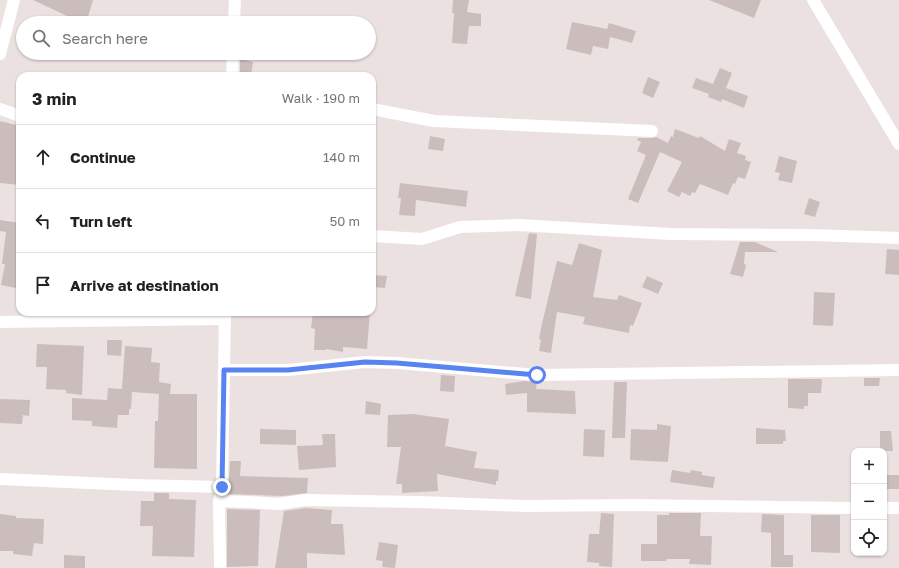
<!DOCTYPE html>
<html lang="en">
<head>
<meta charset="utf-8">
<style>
	:root { --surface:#fff; --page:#f2f2f2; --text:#202124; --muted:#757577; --line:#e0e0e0 }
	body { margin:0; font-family:"Golos Text",sans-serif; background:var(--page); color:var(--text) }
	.controls { position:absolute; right:12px; bottom:12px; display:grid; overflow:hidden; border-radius:8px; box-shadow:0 1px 3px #0004 }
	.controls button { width:36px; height:36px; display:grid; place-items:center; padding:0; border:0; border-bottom:1px solid var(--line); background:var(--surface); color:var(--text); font:20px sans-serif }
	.stop { position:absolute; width:12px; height:12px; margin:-9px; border:3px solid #5983f1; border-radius:50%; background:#fff }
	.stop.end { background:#5983f1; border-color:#fff; box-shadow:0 1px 4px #0008 }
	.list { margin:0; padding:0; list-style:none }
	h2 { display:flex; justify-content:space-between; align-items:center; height:52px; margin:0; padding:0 16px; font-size:17px }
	h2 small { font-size:13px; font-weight:400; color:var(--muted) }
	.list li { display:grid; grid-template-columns:26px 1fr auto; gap:12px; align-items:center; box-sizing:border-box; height:64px; padding:0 16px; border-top:1px solid var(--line) }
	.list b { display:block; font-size:15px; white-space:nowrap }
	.list em { font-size:13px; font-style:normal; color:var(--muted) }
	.icon { flex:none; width:22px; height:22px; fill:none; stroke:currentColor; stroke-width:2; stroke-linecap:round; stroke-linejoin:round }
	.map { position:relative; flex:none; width:899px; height:568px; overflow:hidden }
	.search { position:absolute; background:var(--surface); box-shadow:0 1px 3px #0004; left:16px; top:16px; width:360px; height:44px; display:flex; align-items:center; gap:10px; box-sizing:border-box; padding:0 14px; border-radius:22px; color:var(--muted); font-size:15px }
	.panel { position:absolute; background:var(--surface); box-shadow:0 1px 3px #0004; left:16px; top:72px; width:360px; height:244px; border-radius:12px }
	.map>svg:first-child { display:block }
</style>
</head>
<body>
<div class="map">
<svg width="899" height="568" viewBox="0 0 899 568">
	<rect width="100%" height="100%" fill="#ebe1e0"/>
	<g fill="#ccbdbd">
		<path d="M 33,0 L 93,0 L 86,23 L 82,23 Z"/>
		<path d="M 453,0 L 469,0 L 467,12 L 481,14 L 481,26 L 469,26 L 467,44 L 452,43 L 454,13 L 452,13 Z"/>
		<path d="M 709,0 L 761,0 L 754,18 Z"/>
		<path d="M 572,22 L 607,29 L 609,23 L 636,31 L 632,43 L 610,37 L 608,49 L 593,46 L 591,55 L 566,49 Z"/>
		<path d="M 240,59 L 253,62 L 251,76 L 240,76 Z"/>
		<path d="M 720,68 L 732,73 L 726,88 L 748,96 L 744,108 L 722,99 L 721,102 L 708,97 L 709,94 L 692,88 L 696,78 L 713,84 Z"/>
		<path d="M 648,77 L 660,82 L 653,98 L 642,93 Z"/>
		<path d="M 0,121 L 20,126 L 20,185 L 0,183 Z"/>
		<path d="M 675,129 L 699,138 L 700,136 L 725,151 L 729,139 L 741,143 L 737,153 L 746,156 L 745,160 L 751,162 L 745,179 L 738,177 L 735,184 L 733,183 L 728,195 L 700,184 L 695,193 L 692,192 L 690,196 L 682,192 L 679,197 L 667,191 L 682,162 L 660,152 L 638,203 L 628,199 L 646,155 L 637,151 L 641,142 L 637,140 L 638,138 L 652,138 L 656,137 L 668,143 L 671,136 L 673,137 Z"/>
		<path d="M 430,136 L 445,139 L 443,151 L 428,149 Z"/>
		<path d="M 779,156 L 797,161 L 792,183 L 778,180 L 780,173 L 775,172 Z"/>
		<path d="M 400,183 L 468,191 L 466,207 L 416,200 L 415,216 L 399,215 L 401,198 L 398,198 Z"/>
		<path d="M 809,198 L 820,202 L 815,217 L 804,214 Z"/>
		<path d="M 0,220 L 20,223 L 20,265 L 16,288 L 1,285 L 5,264 L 2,264 L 6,232 L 0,231 Z"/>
		<path d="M 529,233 L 537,234 L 531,299 L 515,296 Z"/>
		<path d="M 740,242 L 755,242 L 778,252 L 745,252 L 744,264 L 746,265 L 743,277 L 730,274 Z"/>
		<path d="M 579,243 L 602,250 L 593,297 L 617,300 L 619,295 L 642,303 L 633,326 L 630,325 L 629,333 L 583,324 L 585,317 L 557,312 L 551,353 L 539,351 L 541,340 L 539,339 L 541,328 L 557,261 L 572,265 Z"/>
		<path d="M 887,249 L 899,250 L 899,275 L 885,274 Z"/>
		<path d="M 374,275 L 387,276 L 385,288 L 372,287 Z"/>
		<path d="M 647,276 L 663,283 L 658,294 L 642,287 Z"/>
		<path d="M 814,292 L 835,293 L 833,326 L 813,325 Z"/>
		<path d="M 313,312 L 370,312 L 367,349 L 343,347 L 343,352 L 326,349 L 326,350 L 314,350 L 315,329 L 311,328 Z"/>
		<path d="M 107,340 L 122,340 L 121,356 L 107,355 Z"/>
		<path d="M 37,344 L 84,346 L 82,395 L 66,393 L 66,390 L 46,389 L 47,367 L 36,367 Z"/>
		<path d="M 125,346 L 152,348 L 151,362 L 160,363 L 159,382 L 171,384 L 170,394 L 197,394 L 197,469 L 154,468 L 155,421 L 158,421 L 159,394 L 132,392 L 131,409 L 129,409 L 129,415 L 118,415 L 117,428 L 92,426 L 92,421 L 72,420 L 72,398 L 107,400 L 108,388 L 122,389 Z"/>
		<path d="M 441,375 L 455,376 L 454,392 L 440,391 Z"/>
		<path d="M 864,378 L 880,378 L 879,386 L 864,386 Z"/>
		<path d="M 788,379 L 822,379 L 821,393 L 808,393 L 808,406 L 804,406 L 804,409 L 788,408 Z"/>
		<path d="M 524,381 L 537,382 L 536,389 L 575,391 L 576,414 L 527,412 L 527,393 L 506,395 L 505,384 Z"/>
		<path d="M 614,382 L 627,382 L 625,438 L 612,438 Z"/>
		<path d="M 0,399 L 30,400 L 29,416 L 23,415 L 22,424 L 0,423 Z"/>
		<path d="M 366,401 L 381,404 L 380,415 L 365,414 Z"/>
		<path d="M 413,414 L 449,419 L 445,446 L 477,452 L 474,468 L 499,470 L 498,481 L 496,481 L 496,485 L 437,474 L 438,491 L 402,493 L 402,484 L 396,484 L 401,447 L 387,447 L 388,415 Z"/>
		<path d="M 657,424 L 671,426 L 668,462 L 630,460 L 631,429 L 657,430 Z"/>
		<path d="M 756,428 L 785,430 L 786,441 L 783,441 L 783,444 L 756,444 Z"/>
		<path d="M 260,429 L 296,430 L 296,445 L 260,444 Z"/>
		<path d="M 584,429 L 605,430 L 604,457 L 583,456 Z"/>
		<path d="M 880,431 L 891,431 L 893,451 L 880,451 Z"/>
		<path d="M 322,434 L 335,434 L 336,467 L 299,470 L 297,446 L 323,445 Z"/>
		<path d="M 230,461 L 241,461 L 240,476 L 308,478 L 307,493 L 283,496 L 228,494 Z"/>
		<path d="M 672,470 L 690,473 L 691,470 L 702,472 L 702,475 L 715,477 L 713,488 L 670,482 Z"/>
		<rect x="884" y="475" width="15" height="14"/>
		<path d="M 154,493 L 169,493 L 169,499 L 196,500 L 194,557 L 152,556 L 153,526 L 140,526 L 141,501 L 154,501 Z"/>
		<path d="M 306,508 L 332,510 L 331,524 L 343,524 L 345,555 L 307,553 L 307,568 L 275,568 L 284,511 Z"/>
		<path d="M 227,509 L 260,510 L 258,566 L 227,567 Z"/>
		<path d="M 601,513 L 614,514 L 612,567 L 599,566 L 599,563 L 587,562 L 589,534 L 599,534 Z"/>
		<path d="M 669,513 L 701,513 L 700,536 L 712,536 L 711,565 L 689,564 L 690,559 L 667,559 L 666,561 L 641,561 L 641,544 L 657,544 L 657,515 L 669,515 Z"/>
		<path d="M 0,514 L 16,516 L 16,518 L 44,519 L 43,544 L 34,543 L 32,556 L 13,554 L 13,551 L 0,551 Z"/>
		<path d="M 762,514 L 784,515 L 784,555 L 793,555 L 793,567 L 771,567 L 771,533 L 761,532 Z"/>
		<path d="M 811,515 L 840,515 L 840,553 L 811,552 Z"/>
		<path d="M 379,542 L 398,545 L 395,568 L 382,567 L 383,561 L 376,560 Z"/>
		<path d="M 64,555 L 85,556 L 85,568 L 64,568 Z"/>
	</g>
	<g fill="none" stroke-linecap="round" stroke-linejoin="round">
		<g stroke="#fff" stroke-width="12">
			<path d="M 813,0 L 899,144"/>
			<path d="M 234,23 L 235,0"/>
			<path d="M 0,54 L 14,0"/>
			<path d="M 232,76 L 233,53"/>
			<path d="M 0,109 L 20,116"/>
			<path d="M 372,109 L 434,121 L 652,131"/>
			<path d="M 372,236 L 422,239 L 460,227 L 519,225 L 671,234 L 813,235 L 899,238"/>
			<path d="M 0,322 L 225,319"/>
			<path d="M 224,370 L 288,370 L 365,362 L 397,363 L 537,375 L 899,370"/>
			<path d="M 0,479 L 134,485 L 222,487"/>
			<path d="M 219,501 L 248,502 L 279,504 L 305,500 L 419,502 L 526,506 L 631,505 L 854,508"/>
			<path d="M 884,508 L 899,508"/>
			<path d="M 220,568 L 219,501 L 222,487 L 225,312"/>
		</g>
	</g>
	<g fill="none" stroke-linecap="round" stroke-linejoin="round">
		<path stroke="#5983f1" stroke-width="5" d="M 222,487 L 224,370 L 288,370 L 365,362 L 397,363 L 537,375"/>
	</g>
</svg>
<div class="controls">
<button>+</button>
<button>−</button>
<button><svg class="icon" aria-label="locate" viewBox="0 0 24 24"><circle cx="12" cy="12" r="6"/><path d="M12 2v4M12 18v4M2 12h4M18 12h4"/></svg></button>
</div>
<div class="stop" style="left:537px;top:375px"></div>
<div class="stop end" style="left:222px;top:487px"></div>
<div class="search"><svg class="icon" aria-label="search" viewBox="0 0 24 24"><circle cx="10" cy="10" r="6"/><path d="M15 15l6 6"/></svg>Search here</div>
<section class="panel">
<h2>3 min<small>Walk · 190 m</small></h2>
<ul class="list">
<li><svg class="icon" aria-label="ahead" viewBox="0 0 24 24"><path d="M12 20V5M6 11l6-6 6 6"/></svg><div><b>Continue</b></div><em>140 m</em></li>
<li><svg class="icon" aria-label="left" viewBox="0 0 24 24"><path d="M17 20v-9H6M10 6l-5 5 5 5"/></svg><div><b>Turn left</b></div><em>50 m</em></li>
<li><svg class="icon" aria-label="arrive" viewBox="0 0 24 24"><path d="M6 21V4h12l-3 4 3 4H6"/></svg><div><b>Arrive at destination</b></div></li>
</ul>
</section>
</div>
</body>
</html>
